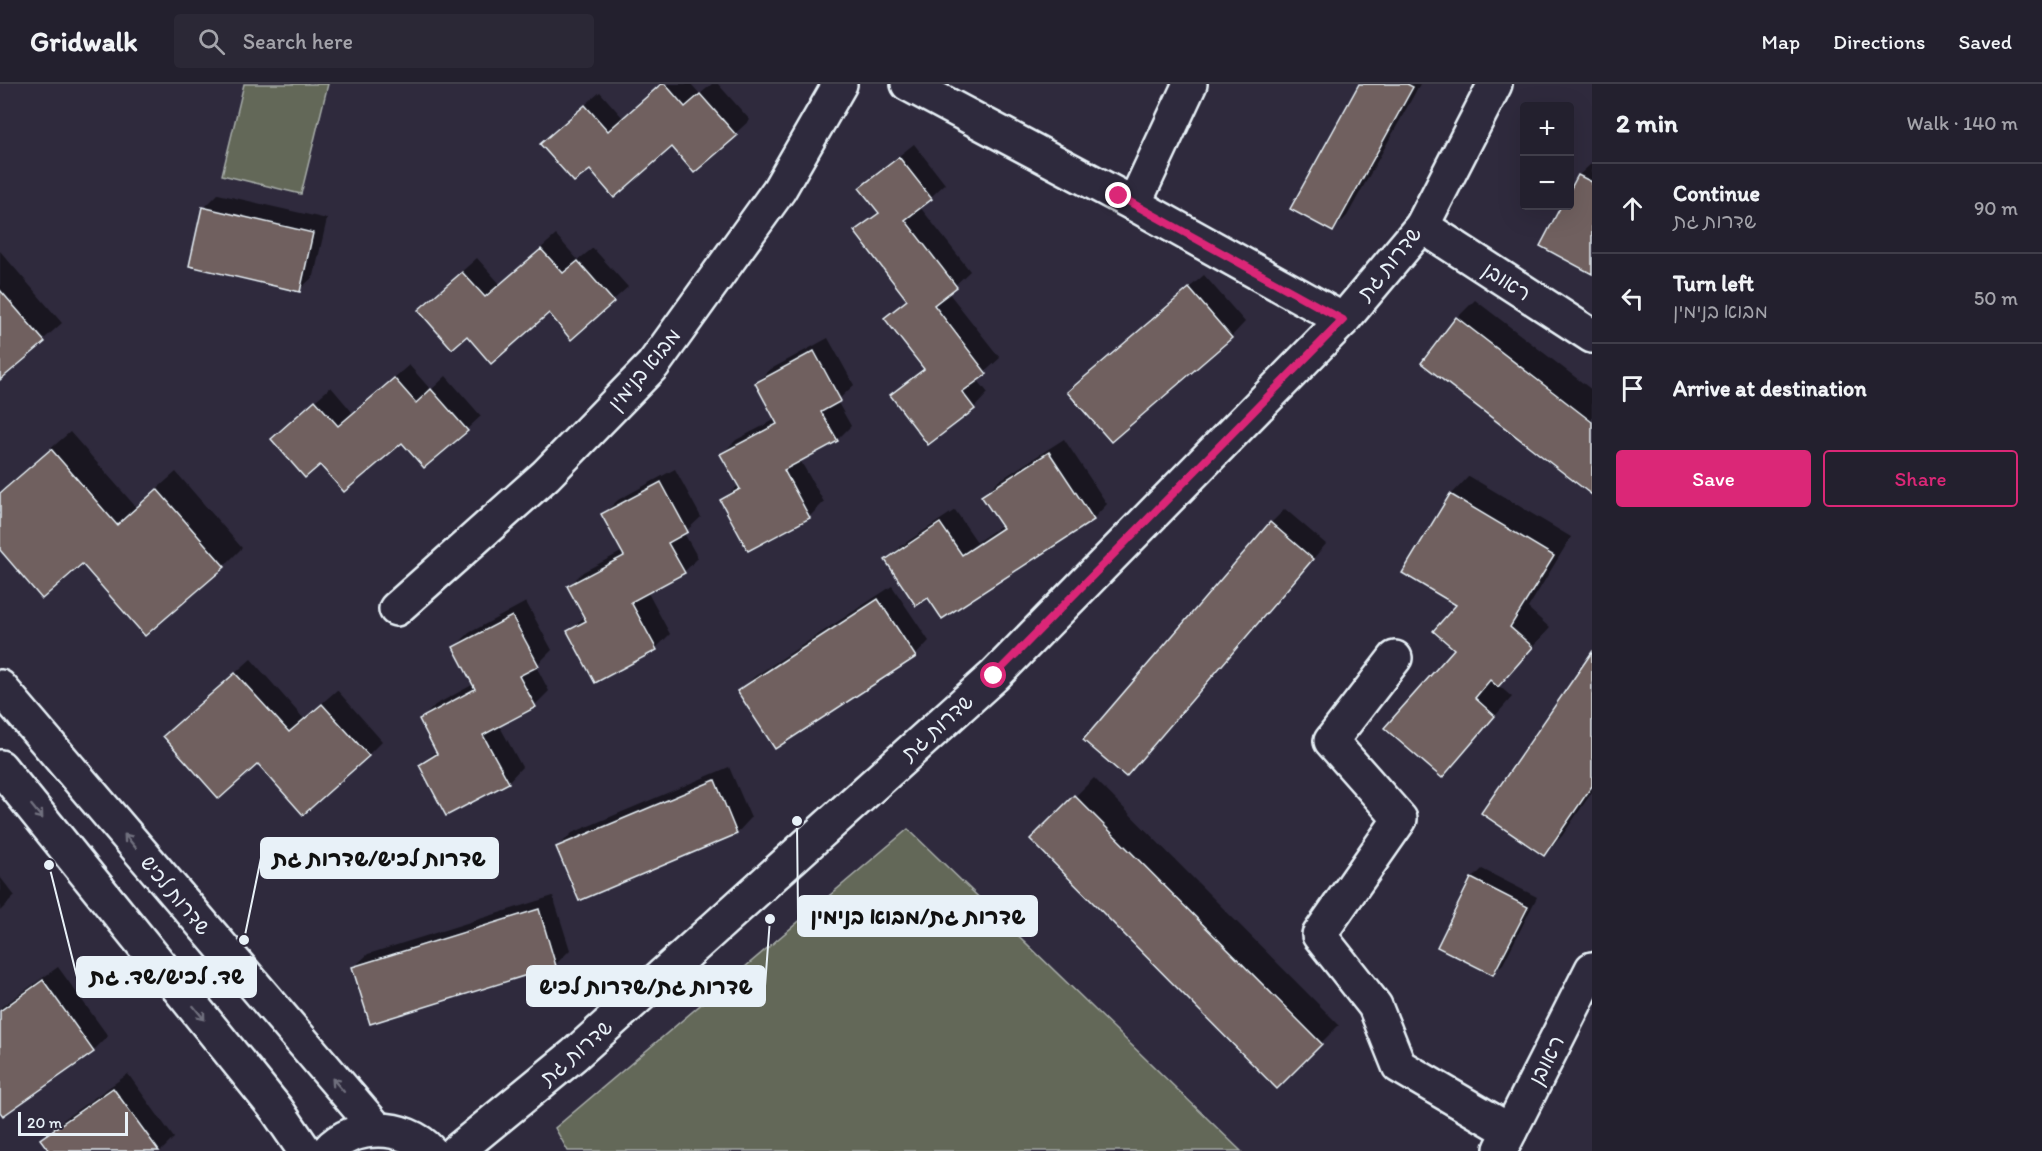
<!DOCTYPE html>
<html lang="en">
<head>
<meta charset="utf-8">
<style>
	:root { --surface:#23202e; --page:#2b2836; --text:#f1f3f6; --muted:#a3a3aa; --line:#403e4a; --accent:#db2777 }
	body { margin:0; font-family:Itim,"Playpen Sans Hebrew",sans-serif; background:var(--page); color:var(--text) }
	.controls { position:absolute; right:18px; top:18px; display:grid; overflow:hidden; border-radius:6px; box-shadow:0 6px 24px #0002 }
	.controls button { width:54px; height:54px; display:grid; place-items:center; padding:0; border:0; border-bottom:2px solid var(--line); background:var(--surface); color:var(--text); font:30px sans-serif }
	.scale { position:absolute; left:18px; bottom:15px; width:110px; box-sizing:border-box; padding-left:6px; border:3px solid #e8f1f8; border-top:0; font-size:16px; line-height:21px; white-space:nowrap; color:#e8f1f8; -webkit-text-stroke:4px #2f2a3d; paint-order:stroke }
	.stop { position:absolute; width:18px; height:18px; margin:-14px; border:4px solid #db2777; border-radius:50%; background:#fff }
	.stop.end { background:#db2777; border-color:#fff; box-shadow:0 2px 6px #0008 }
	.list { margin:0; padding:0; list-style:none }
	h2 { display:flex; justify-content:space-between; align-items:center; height:78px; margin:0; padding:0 24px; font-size:26px }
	h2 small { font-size:20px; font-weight:400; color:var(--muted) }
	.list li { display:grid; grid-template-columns:39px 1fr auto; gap:18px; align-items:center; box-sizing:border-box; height:90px; padding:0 24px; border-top:2px solid var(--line) }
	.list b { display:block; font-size:22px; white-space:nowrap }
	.list p { margin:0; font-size:20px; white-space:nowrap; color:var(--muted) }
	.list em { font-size:20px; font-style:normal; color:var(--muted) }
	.actions { display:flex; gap:12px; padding:18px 24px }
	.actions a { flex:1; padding:14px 0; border:2px solid var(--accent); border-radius:6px; text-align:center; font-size:21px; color:var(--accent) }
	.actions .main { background:var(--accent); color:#fff }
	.icon { flex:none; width:33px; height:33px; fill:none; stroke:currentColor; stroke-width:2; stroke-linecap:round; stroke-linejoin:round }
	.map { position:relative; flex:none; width:1592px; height:1067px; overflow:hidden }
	header { display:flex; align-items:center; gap:36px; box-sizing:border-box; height:84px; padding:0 30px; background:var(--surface); border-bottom:2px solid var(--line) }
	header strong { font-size:28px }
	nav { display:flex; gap:33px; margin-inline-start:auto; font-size:21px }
	.search { width:420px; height:54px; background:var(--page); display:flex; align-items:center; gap:15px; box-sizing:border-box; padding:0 21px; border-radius:6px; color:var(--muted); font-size:22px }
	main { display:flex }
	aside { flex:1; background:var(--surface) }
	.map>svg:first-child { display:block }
</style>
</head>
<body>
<header>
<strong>Gridwalk</strong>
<div class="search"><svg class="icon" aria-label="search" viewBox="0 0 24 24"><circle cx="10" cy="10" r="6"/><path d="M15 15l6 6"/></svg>Search here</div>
<nav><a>Map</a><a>Directions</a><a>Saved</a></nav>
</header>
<main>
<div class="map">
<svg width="1592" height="1067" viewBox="0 0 1592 1067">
	<rect width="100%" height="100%" fill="#2f2a3d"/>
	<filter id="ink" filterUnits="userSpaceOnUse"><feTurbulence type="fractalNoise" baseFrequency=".0167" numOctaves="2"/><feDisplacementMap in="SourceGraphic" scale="12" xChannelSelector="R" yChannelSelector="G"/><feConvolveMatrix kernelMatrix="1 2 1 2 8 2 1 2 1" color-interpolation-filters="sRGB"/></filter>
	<g filter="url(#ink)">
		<g fill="#646759" stroke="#a6aca8" stroke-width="1.5">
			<path d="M 244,0 L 328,0 L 301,110 L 222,91 Z"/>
			<path d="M 908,745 L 1241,1067 L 568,1067 L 555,1044 Z"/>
		</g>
		<g fill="#0007">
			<path d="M 661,0 L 691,0 L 700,10 L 712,0 L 718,0 L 750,36 L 694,87 L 672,61 L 556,46 L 600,8 L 623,34 Z"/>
			<path d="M 1361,0 L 1420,0 L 1347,132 L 1333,146 Z"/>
			<path d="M 914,60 L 945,100 L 920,123 L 970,187 L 948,208 L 1000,274 L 977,295 L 988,309 L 974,324 L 892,311 L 924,283 L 886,234 L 908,214 L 856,147 L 879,127 L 861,104 L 876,90 Z"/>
			<path d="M 1592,79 L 1592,188 L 1542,161 L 1563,122 L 1570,122 L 1570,109 L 1579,91 Z"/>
			<path d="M 218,110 L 327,135 L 314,192 L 299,206 L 204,124 Z"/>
			<path d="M 556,151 L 578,176 L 593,164 L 628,203 L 572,253 L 549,227 L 434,212 L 477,174 L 500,200 Z"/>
			<path d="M 0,167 L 62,239 L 0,294 Z"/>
			<path d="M 1204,191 L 1245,238 L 1231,253 L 1069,308 Z"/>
			<path d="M 1475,216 L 1592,306 L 1592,409 L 1457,234 Z"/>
			<path d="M 828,254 L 854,301 L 837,317 L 851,342 L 837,356 L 800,376 L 824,418 L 809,433 L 722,416 L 739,401 L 722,370 L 736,356 L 776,335 L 756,299 L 771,285 Z"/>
			<path d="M 409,281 L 431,306 L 446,292 L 481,332 L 466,346 L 402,357 L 287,341 L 331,303 L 353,329 Z"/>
			<path d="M 70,348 L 136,423 L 176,388 L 242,464 L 224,482 L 82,478 L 0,464 L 0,408 Z"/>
			<path d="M 1064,355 L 1107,420 L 1093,435 L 942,533 L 928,512 L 887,476 L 901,462 L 955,426 L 977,458 L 1002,441 L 983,412 L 997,398 Z"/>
			<path d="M 675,385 L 701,433 L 684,449 L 698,474 L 684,488 L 647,507 L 670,550 L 656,564 L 596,597 L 569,548 L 585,532 L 569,502 L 583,488 L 623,467 L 603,430 L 618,416 Z"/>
			<path d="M 1469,392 L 1571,453 L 1528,524 L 1550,544 L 1498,601 L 1512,613 L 1442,692 L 1456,565 L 1458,521 L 1451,411 Z"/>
			<path d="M 1285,425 L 1326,460 L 1126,691 L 1271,439 Z"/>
			<path d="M 892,502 L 929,557 L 915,572 L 739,608 L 754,593 Z"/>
			<path d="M 526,518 L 552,566 L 536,582 L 549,607 L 535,621 L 499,641 L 522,683 L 508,698 L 421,681 L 437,666 L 421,636 L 435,621 L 474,600 L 455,563 L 469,549 Z"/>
			<path d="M 1592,571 L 1592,708 L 1562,752 L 1544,770 Z"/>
			<path d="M 251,575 L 304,635 L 337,606 L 382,657 L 368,671 L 258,678 L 180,638 Z"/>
			<path d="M 729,683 L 751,734 L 737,749 L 579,815 L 558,763 L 572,749 Z"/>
			<path d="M 1094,694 L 1339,941 L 1277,1003 L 1032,755 Z"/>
			<path d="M 1482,785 L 1537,813 L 1503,880 L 1493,889 L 1472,795 Z"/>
			<path d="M 0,793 L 15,812 L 0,827 Z"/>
			<path d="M 553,812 L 570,866 L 556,880 L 371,938 L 353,884 L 368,870 Z"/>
			<path d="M 58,883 L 108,952 L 93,967 L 3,1030 L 0,1025 L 0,924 Z"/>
			<path d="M 128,990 L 174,1054 L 161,1067 L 51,1067 L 42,1055 L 56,1041 Z"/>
		</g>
		<g fill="#6f615e" stroke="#e8f1f8" stroke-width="1.5">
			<path d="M 661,0 L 665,0 L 685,23 L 700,10 L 737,52 L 694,89 L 672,63 L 614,114 L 590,86 L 574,98 L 540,60 L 585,21 L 608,47 Z"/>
			<path d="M 1359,0 L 1407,0 L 1413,3 L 1333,148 L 1290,125 Z"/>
			<path d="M 899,73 L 932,115 L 905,136 L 957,203 L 934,221 L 987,290 L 962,308 L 975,325 L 928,361 L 890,311 L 924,285 L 884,234 L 907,216 L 854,147 L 879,129 L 859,104 Z"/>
			<path d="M 1578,91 L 1592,98 L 1592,190 L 1540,162 L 1561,122 L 1570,122 L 1570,106 Z"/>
			<path d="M 202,123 L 313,149 L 300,208 L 189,182 Z"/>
			<path d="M 541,165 L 563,189 L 578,177 L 614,218 L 571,256 L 549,229 L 491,280 L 467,252 L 452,265 L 418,226 L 462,188 L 485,213 Z"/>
			<path d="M 1189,204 L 1232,254 L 1111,358 L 1067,308 Z"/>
			<path d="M 0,206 L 45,258 L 0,296 Z"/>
			<path d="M 1456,233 L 1592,338 L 1592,411 L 1421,279 Z"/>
			<path d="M 814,267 L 841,317 L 821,328 L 838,357 L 784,386 L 810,434 L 748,467 L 720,416 L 740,405 L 720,370 L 777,340 L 755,299 Z"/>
			<path d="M 394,294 L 416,319 L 431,305 L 468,347 L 424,384 L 402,359 L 344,408 L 320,381 L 305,394 L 271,355 L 315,316 L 338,342 Z"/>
			<path d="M 51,365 L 117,441 L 157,405 L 225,483 L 145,552 L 82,480 L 42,515 L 0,466 L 0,409 Z"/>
			<path d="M 1049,368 L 1094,436 L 942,535 L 928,514 L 916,522 L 885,476 L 940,439 L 962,471 L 1003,444 L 981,412 Z"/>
			<path d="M 661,398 L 688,448 L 668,459 L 685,489 L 631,518 L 657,566 L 595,599 L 567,547 L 586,537 L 567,502 L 624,472 L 601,430 Z"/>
			<path d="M 1450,410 L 1554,472 L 1510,543 L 1533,563 L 1498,603 L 1490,596 L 1475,614 L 1495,632 L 1442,694 L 1384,644 L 1454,565 L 1433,547 L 1456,521 L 1402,489 Z"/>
			<path d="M 1270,438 L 1313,475 L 1126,693 L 1083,656 Z"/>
			<path d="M 878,515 L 916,573 L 775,665 L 737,607 Z"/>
			<path d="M 512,532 L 539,582 L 519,592 L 536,623 L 483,651 L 509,699 L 446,732 L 419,681 L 437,670 L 419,635 L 475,605 L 453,563 Z"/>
			<path d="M 1592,568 L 1592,702 L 1544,772 L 1481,729 Z"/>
			<path d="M 235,589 L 289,648 L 322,620 L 369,672 L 303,731 L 258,680 L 219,715 L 163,652 Z"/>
			<path d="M 715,696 L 737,750 L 579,817 L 556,763 Z"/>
			<path d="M 1074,711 L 1322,960 L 1277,1005 L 1030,755 Z"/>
			<path d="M 1471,794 L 1528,823 L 1493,891 L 1437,863 Z"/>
			<path d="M 539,825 L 556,882 L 370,940 L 352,883 Z"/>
			<path d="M 43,896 L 94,968 L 3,1032 L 0,1028 L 0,927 Z"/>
			<path d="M 113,1004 L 159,1067 L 49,1067 L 40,1055 Z"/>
		</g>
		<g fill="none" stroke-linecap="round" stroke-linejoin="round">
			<defs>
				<g id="minor">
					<path d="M 908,0 L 1134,120 L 1343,236"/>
					<path d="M 1134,120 L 1190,0"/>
					<path d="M 1422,142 L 1592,252"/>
					<path d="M 396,525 L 546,391 L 653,281 L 779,106 L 840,0"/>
					<path d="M 1395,574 L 1331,657 L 1400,735 L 1319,851 L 1375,922 L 1399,982 L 1510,1047"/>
					<path d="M 1501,1065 L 1592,885"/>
					<path d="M 457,1067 L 574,971 L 994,592 L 1343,236 L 1422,142 L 1495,0"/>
				</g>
				<g id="major">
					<path d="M 0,603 L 377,1045"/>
					<path d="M 0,683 L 277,1026 L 305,1067"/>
					<path d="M 328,1067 C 353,1038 406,1040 430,1067"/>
				</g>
			</defs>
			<use href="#minor" stroke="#e8f1f8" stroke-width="38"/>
			<use href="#major" stroke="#e8f1f8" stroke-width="38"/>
			<use href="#minor" stroke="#2f2a3d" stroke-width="33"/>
			<use href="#major" stroke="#2f2a3d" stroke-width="33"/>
		</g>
		<defs><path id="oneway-shaft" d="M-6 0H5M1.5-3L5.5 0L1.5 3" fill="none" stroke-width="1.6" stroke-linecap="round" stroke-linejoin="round" transform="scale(1.5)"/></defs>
		<g stroke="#70707e">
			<use href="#oneway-shaft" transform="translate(37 728) rotate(51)"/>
			<use href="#oneway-shaft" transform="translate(130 757) rotate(-130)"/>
			<use href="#oneway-shaft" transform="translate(199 929) rotate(51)"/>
			<use href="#oneway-shaft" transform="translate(338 1001) rotate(-131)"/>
		</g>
	</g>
	<g fill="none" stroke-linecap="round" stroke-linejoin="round" filter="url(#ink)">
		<path stroke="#db2777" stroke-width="8" d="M 994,592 L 1343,236 L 1119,112"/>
	</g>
	<g text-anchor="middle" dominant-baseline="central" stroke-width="5" stroke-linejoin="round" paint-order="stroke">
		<g font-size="21" fill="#e8f1f8" stroke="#2f2a3d">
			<text transform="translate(1389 179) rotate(-51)">שדרות גת</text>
			<text transform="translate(1507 197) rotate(33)">ראובן</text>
			<text transform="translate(644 285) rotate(-50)">מבוא בנימין</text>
			<text transform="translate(937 643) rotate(-42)">שדרות גת</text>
			<text transform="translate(176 811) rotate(50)">שדרות לכיש</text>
			<text transform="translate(576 968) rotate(-41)">שדרות גת</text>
			<text transform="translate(1546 976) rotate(-63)">ראובן</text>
		</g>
	</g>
	<path fill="none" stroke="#e8f1f8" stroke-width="2" d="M244 856L261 774M797 737L798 832M49 781L77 893M770 835L765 902"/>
	<g fill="#e8f1f8" stroke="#2f2a3d" stroke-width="2">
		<circle cx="244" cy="856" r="6"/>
		<circle cx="797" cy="737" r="6"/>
		<circle cx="49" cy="781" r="6"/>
		<circle cx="770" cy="835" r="6"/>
	</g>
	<g fill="#e8f1f8" stroke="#e8f1f8" stroke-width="2">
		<rect x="261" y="754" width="237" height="40" rx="6"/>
		<rect x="798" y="812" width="239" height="40" rx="6"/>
		<rect x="77" y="873" width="179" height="40" rx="6"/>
		<rect x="527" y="882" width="238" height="40" rx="6"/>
	</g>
	<g font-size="22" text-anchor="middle" font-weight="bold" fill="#111">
		<text x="379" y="782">שדרות לכיש/שדרות גת</text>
		<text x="918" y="840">שדרות גת/מבוא בנימין</text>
		<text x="167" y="900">שד. לכיש/שד. גת</text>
		<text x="646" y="910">שדרות גת/שדרות לכיש</text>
	</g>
</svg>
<div class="controls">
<button>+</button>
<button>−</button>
</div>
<div class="scale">20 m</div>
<div class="stop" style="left:994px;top:592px"></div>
<div class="stop end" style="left:1119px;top:112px"></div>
</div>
<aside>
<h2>2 min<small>Walk · 140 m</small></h2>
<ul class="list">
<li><svg class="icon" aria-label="ahead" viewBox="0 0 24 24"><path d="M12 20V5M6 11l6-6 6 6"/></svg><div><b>Continue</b><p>שדרות גת</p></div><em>90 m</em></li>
<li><svg class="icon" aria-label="left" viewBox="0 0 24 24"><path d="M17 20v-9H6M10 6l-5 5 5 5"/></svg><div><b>Turn left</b><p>מבוא בנימין</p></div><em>50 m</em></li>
<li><svg class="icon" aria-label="arrive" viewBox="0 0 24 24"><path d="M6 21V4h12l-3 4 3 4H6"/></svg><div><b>Arrive at destination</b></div></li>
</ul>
<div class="actions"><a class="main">Save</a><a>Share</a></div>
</aside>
</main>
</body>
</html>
